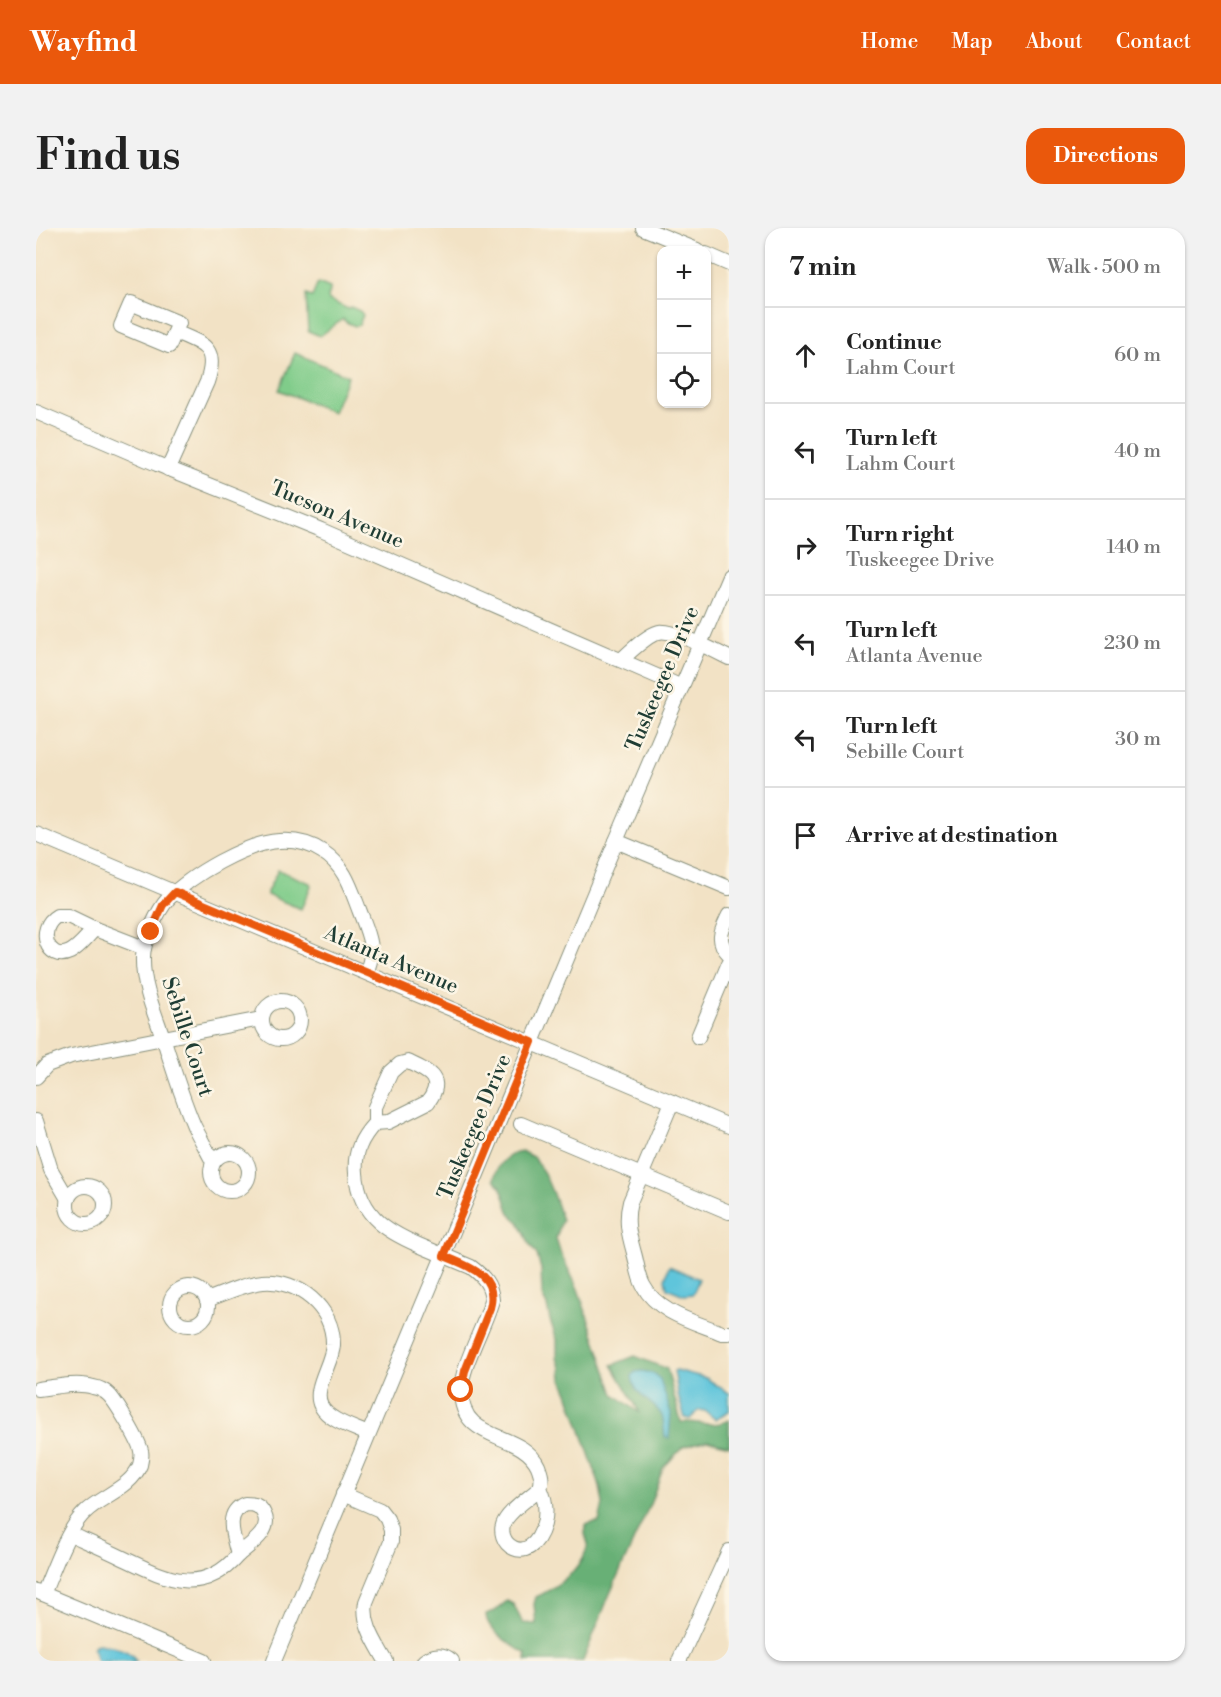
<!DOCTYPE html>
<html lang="en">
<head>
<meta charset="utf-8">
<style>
	:root { --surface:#fff; --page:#f2f2f2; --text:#222; --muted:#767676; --line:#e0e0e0; --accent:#ea580c }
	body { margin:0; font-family:"Libre Bodoni",serif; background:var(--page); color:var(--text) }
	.controls { position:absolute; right:18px; top:18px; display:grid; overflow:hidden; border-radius:12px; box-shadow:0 2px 4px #0004 }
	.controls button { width:54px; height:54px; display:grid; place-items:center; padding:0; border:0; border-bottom:2px solid var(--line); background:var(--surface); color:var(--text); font:30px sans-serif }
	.stop { position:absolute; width:18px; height:18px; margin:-14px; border:4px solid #ea580c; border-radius:50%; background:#fff }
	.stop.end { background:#ea580c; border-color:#fff; box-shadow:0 2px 6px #0008 }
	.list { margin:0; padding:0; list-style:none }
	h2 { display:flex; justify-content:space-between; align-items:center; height:78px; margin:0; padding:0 24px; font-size:26px }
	h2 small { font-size:20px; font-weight:400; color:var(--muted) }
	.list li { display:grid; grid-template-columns:39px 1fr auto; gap:18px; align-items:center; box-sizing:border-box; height:96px; padding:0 24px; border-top:2px solid var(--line) }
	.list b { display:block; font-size:22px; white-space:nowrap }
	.list p { margin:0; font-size:20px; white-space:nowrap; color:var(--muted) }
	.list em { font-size:20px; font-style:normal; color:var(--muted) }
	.icon { flex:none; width:33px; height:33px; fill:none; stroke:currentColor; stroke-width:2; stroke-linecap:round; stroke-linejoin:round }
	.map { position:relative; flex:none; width:693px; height:1433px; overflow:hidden; border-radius:18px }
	header { display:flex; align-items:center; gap:36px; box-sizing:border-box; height:84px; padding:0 30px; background:var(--accent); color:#fff }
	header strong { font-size:28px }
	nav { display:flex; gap:33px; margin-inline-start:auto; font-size:21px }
	.intro { display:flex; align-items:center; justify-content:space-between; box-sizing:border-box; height:144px; padding:0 36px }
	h1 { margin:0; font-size:42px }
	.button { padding:15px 27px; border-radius:18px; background:var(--accent); color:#fff; font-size:21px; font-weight:700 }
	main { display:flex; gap:36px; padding:0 36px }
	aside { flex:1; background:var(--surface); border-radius:18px; box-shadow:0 2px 4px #0004 }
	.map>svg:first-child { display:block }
</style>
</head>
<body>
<header>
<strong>Wayfind</strong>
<nav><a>Home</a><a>Map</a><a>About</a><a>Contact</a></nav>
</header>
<div class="intro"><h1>Find us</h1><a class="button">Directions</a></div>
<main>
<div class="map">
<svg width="693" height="1433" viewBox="0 0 693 1433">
	<rect width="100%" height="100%" fill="#fcf5e5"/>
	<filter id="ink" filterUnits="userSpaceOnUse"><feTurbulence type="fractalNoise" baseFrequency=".0167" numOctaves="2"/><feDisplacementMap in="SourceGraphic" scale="12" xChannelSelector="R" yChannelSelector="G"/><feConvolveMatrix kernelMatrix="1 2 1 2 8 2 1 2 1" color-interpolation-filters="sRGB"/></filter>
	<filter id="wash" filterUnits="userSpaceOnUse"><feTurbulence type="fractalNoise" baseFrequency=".008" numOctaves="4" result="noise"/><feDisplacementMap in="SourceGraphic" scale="24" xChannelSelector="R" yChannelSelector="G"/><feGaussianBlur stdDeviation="1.35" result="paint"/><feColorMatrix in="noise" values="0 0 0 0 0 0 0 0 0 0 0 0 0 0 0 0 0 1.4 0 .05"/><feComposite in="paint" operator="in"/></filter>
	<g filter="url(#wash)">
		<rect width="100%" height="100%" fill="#f2e2c5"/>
		<g fill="#80cc8a" stroke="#50845f" stroke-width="1.5">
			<path d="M 282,55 L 294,60 L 294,63 L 292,69 L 293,72 L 312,81 L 315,79 L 324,83 L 327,87 L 323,97 L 319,98 L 310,94 L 307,91 L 284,108 L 272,103 L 270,67 L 276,69 Z"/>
			<path d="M 259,125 L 312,148 L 297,184 L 243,162 Z"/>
			<path d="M 242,642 L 274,655 L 275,658 L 265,681 L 231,667 L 231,664 Z"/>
		</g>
		<path fill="#68b076" stroke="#447655" stroke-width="1.5" d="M 487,924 L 497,929 L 508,945 L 517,966 L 526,992 L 520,1010 L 525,1026 L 542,1061 L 578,1166 L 604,1185 L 576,1137 L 599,1128 L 631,1141 L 645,1194 C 661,1193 678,1200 693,1192 L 693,1218 L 671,1212 L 647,1219 L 627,1240 L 615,1274 L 573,1368 L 547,1433 L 490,1433 L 490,1426 C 477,1418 449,1402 450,1386 L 459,1383 L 471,1373 L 477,1376 L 487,1395 L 500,1396 L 498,1376 L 500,1369 C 514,1363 537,1347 545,1334 C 549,1329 550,1322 552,1316 L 549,1306 L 550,1297 L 555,1295 L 563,1294 L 567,1276 L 564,1258 L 532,1165 L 526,1151 L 525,1139 L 521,1130 L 521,1112 L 514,1092 L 511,1078 L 506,1068 L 505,1041 L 501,1027 L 494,1017 L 483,994 L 474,986 L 465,959 L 458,951 C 461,936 471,925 487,924 Z"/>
		<g fill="#5ec5db" stroke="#3e8188" stroke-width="1.5">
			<path d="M 633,1038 L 663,1051 L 657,1066 L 648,1067 L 631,1060 L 629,1051 Z"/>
			<path d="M 640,1142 L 670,1150 L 693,1165 L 693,1183 L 679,1191 L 669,1183 L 663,1182 L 654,1191 L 649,1190 L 643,1171 L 638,1143 Z"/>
			<path d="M 606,1143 L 616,1145 L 624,1151 L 635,1185 L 633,1210 L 629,1209 C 628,1203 628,1194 626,1188 C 620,1174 598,1170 596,1148 L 599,1144 Z"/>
			<path d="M 63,1416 C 74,1418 95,1421 100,1433 L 61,1433 L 57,1420 L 59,1417 Z"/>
		</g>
	</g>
	<g filter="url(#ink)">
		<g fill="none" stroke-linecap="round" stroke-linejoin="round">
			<defs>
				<g id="minor">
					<path d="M 607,0 L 661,22"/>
					<path d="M 670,26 L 693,36"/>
					<path d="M 0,184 L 121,236 L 285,302 L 646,459"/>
					<path d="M 132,241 L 171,154 C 183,119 167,116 139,104 L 133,118 L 85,98 L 95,75 L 143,95 L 139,104"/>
					<path d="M 585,432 C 594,424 611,407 623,404 C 636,401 679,423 693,430"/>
					<path d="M 0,606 L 693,898"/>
					<path d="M 580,613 L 693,660"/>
					<path d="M 693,687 C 686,702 679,712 693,726"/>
					<path d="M 21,688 L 32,688 L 59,701 C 51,708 44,719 34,724 C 11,735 0,700 21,688 Z"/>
					<path d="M 59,701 L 108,720"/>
					<circle cx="245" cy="792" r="19"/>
					<path d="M 662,809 L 693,735"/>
					<path d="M 372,834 C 391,843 410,850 392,874 L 352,894 L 339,895 L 339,879 L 355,844 L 364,836 Z"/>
					<path d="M 0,849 L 11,837 L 35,828 L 225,791"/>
					<path d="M 636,874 L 594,974 C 589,993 593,1007 598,1025 C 601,1035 602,1047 607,1057 C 621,1085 659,1094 686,1105 L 693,1105"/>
					<path d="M 0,893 L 15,942 L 32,971"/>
					<path d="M 339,895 C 325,910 318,925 320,945 C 323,990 355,1006 392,1021 C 406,1027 421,1033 435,1039 C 447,1048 455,1056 456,1072 C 449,1098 425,1138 425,1163 C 425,1216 485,1202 502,1238 C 505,1246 507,1252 504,1260"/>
					<path d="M 485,896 L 693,984"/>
					<circle cx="194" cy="944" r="19"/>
					<path d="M 177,934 C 171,922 164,910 158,898 C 146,870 137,841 128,812 C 119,786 106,757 107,729 C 107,714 122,682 132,671 C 155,647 210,615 243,613 C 258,612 274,615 287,624 C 309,638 315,661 324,684 C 332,705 341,723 330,744"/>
					<circle cx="50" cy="977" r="19"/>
					<circle cx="153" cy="1078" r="19"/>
					<path d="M 171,1072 C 189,1065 208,1056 227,1054 C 262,1051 298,1080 297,1117 C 296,1136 276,1161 285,1178 C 293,1193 317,1199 332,1206"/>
					<path d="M 2,1161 C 18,1159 42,1154 57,1159 C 63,1160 69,1163 73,1167 C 80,1174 104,1214 105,1223 C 106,1227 105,1233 104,1237 C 95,1260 65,1268 49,1284 C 31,1301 17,1343 7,1366"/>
					<path d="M 504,1260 C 510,1272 511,1283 508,1296 C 494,1344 454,1314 470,1291 C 478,1279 493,1270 504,1260 Z"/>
					<path d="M 307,1266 L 344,1282 L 351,1291 L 355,1302 L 355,1314 L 330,1374 C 326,1396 340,1415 350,1433"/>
					<path d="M 209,1276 C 218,1276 224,1277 228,1286 C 237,1303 213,1317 202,1327 C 198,1310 187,1285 209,1276 Z"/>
					<path d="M 34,1306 C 52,1314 71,1322 89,1331 C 131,1351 166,1369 202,1327"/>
					<path d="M 0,1363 L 168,1433"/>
					<path d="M 238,1433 L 580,613 L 693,348"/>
					<path d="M 388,1433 C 397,1426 407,1425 416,1433"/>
					<path d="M 643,1433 L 693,1323"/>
				</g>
			</defs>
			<use href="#minor" stroke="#88907c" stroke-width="16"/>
			<use href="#minor" stroke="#fff" stroke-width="14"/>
		</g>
	</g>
	<g fill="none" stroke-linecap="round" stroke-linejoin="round" filter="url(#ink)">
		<path stroke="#ea580c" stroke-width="8" d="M 115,704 L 127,677 L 139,664 L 496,814 L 408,1028 C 432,1038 463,1047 454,1080 L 429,1143 L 425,1162"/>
	</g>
	<g text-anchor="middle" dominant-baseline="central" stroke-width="5" stroke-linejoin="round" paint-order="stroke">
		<g font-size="21" fill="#1f3d34" stroke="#fcf5e5">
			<text transform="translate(301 287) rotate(23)">Tucson Avenue</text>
			<text transform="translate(627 451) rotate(-67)">Tuskeegee Drive</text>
			<text transform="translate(355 732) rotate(23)">Atlanta Avenue</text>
			<text transform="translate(151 809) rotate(72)">Sebille Court</text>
			<text transform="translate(439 899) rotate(-67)">Tuskeegee Drive</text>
		</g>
	</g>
</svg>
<div class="controls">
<button>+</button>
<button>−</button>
<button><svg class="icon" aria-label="locate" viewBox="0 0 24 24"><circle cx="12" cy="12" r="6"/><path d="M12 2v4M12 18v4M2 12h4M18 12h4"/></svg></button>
</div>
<div class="stop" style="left:425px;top:1162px"></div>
<div class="stop end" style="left:115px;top:704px"></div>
</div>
<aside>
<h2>7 min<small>Walk · 500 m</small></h2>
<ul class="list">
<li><svg class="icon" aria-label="ahead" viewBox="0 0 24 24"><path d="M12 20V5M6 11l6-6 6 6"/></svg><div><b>Continue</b><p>Lahm Court</p></div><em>60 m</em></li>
<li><svg class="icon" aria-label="left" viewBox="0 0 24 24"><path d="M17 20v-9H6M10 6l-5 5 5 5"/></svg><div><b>Turn left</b><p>Lahm Court</p></div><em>40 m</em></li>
<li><svg class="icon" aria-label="right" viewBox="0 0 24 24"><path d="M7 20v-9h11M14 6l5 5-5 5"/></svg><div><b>Turn right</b><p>Tuskeegee Drive</p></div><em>140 m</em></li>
<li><svg class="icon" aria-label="left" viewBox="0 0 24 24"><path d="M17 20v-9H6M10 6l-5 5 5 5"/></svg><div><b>Turn left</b><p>Atlanta Avenue</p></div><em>230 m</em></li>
<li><svg class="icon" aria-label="left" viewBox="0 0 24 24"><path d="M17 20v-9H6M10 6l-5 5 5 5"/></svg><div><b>Turn left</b><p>Sebille Court</p></div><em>30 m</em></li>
<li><svg class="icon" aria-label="arrive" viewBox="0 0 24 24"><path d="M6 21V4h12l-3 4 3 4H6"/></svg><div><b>Arrive at destination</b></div></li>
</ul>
</aside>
</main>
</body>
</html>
